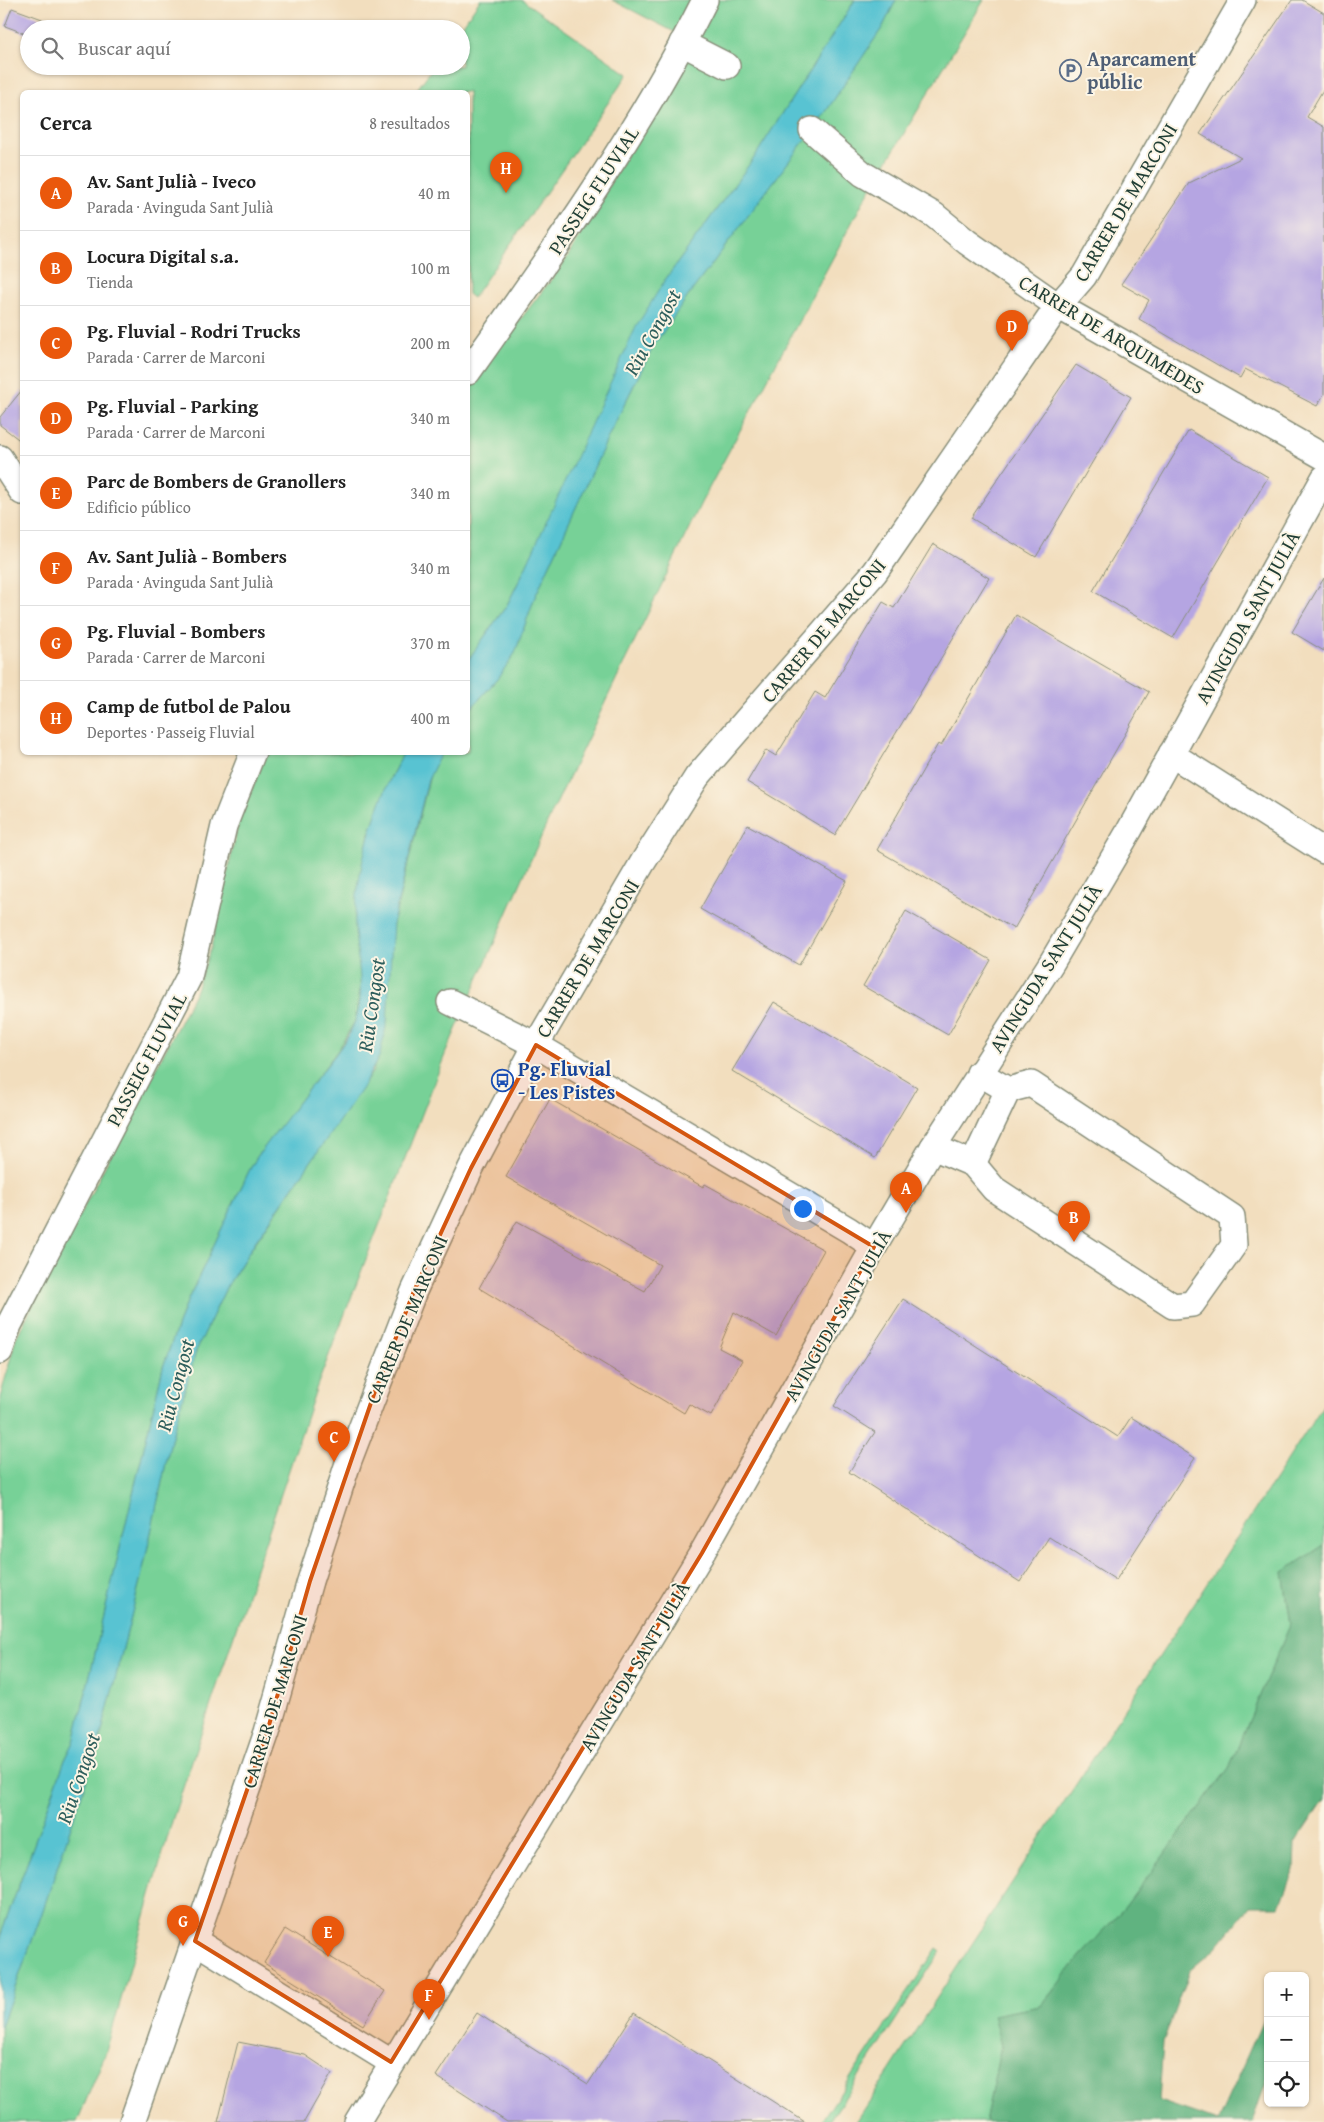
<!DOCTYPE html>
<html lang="es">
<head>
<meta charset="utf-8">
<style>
	:root { --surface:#fff; --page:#f6f6f6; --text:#222; --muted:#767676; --line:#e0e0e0; --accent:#ea580c }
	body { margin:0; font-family:"Gentium Book Plus",serif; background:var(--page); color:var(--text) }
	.controls { position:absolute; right:15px; bottom:15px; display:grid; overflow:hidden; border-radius:8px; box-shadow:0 1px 4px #0004 }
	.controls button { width:45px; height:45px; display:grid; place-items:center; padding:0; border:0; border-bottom:1px solid var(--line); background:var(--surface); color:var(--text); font:25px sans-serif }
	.you { position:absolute; left:802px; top:1208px; width:18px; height:18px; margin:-12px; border:4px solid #fff; border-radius:50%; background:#1a73e8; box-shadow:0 0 0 8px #1a73e833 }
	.badge { display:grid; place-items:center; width:32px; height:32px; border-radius:50%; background:var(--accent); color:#fff; font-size:16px; font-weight:700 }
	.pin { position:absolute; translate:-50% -41px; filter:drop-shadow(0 1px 2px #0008) }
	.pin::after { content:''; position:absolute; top:26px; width:18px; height:15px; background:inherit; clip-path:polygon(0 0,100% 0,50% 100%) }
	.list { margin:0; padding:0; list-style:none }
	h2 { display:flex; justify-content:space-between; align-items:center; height:65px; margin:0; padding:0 20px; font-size:21px }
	h2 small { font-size:16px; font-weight:400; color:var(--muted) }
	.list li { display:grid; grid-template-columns:32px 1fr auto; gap:15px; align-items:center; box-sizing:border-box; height:75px; padding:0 20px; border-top:1px solid var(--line) }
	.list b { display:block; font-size:19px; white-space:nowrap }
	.list p { margin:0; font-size:16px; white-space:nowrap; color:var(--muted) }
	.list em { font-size:16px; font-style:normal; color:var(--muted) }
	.icon { flex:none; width:28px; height:28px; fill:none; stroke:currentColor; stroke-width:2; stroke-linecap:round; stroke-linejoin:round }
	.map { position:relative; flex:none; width:1324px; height:2122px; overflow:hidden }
	.search { position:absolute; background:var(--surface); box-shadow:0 1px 4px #0004; left:20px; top:20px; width:450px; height:55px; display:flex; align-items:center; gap:12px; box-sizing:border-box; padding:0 18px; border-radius:28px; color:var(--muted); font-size:19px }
	.panel { position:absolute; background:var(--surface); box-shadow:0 1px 4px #0004; left:20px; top:90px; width:450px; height:665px; border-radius:8px }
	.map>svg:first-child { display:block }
</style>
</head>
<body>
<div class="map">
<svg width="1324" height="2122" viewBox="0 0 1324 2122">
	<rect width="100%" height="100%" fill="#fcf5e5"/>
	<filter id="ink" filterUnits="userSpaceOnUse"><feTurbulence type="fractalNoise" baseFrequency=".02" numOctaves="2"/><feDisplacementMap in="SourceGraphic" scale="10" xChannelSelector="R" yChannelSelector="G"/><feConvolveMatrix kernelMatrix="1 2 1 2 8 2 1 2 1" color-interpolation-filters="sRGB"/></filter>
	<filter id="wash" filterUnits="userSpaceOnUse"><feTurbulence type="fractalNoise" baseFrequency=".0096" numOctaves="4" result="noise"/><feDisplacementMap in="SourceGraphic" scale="20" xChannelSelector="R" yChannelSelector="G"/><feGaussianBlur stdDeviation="1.12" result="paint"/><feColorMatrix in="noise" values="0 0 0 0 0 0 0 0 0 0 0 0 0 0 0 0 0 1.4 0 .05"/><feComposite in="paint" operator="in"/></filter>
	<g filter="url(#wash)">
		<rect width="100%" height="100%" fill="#f2debe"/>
		<g fill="#77d197" stroke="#4b8766">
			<path d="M 480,0 L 522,0 L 628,74 L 473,298 L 468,294 L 468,92 L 415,92 L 434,66 L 461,66 L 460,29 Z"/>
			<path d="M 612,0 L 855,0 L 754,158 L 665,280 L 521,577 L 507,605 L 468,660 L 468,391 L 475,378 L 564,263 L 692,41 Z"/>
			<path d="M 896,0 L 984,0 L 864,200 L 701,503 L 548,821 L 446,1052 L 317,1386 L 173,1818 L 105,2055 L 77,2122 L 0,2122 L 0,2029 L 42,1913 L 100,1739 L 143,1569 L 171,1440 L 196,1351 L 226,1288 L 251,1249 L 373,1071 L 387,1022 L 391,932 L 431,771 L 441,753 L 468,752 L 468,712 L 498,678 L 515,653 L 534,599 L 610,433 L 654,345 L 691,292 L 825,113 L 882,28 Z"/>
			<path d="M 267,753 L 404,753 L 391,776 L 369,833 L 363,866 L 355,916 L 361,984 L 355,1021 L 338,1050 L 257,1157 L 249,1171 L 184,1308 L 163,1367 L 74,1742 L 65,1760 L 0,1937 L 0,1398 L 16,1338 L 194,995 L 211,948 L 239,820 Z"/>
			<path d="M 1324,1404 L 1324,1545 L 1283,1572 L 1291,1623 L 1229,1768 L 1125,1907 L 1078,1959 L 1041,2006 L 994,2015 L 1001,2046 L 985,2122 L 856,2122 Z"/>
			<path d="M 937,1948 L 941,1951 L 829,2122 L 821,2122 Z"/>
		</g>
		<path fill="#61b380" stroke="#40785a" d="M 1324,1545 L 1324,1800 L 1295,1843 L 1294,1870 L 1279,1906 L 1250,1906 L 1217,1947 L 1189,1971 L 1163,2042 L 1159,2101 L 1218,2121 L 1268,2009 L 1268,2077 L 1252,2122 L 985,2122 L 1001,2046 L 993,2015 L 1041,2006 L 1078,1959 L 1125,1907 L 1229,1768 L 1291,1623 L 1283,1572 Z"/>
		<g fill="#58c3d2" stroke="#3c8083">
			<path d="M 855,0 L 896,0 L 882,28 L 825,113 L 691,292 L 654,345 L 610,433 L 534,599 L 515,653 L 498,678 L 468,712 L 468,660 L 507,605 L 521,577 L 636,327 L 665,280 L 754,158 Z"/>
			<path d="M 404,752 L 441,753 L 428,780 L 393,922 L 387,1022 L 380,1055 L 362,1088 L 255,1242 L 226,1288 L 196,1351 L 171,1440 L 143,1569 L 100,1739 L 42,1913 L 0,2029 L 0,1937 L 65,1760 L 74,1742 L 163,1367 L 184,1308 L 249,1171 L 257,1157 C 277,1130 297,1104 317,1078 C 331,1060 347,1042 355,1021 C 368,985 353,951 355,915 C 359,858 376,802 404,752 Z"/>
		</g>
		<g id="blocks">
			<g fill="#b5a5e2">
				<path d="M 1292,0 L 1302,0 L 1324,13 L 1324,88 L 1307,117 L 1324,127 L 1324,394 L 1317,406 L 1245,369 L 1240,378 L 1139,319 L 1149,300 L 1121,284 L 1189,183 L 1241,158 L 1200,134 Z"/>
				<path d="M 12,8 L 64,27 L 64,29 L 29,29 L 29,35 L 5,26 Z"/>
				<path d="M 1076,365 L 1131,397 L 1036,557 L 971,518 Z"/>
				<path d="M 22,390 L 22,442 L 0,425 L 0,417 Z"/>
				<path d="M 1189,430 L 1268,477 L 1173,638 L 1093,591 Z"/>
				<path d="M 933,544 L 989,578 L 835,835 L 747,782 L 766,750 L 776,756 L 815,692 L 825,698 L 883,602 L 894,608 Z"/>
				<path d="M 1324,578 L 1324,651 L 1292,632 Z"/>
				<path d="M 1016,615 L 1149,692 L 1014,929 L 877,850 L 938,744 L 941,746 Z"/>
				<path d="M 748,825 L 847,881 L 799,965 L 700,909 Z"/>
				<path d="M 906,911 L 991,960 L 948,1035 L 863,986 Z"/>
				<path d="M 774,1002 L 917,1087 L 875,1158 L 732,1071 Z"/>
				<path d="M 550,1099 L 703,1187 L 705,1184 L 824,1250 L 776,1336 L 734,1312 L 719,1348 L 742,1360 L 711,1416 L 689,1404 L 684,1413 L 479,1288 L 517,1221 L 645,1291 L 660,1265 L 506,1177 Z"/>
				<path d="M 903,1299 L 1118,1437 L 1131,1417 L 1195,1458 L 1116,1580 L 1049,1537 L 1020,1582 L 849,1472 L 875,1432 L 834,1406 Z"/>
				<path d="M 285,1929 L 385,1991 L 363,2025 L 264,1963 Z"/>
				<path d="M 477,2013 L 588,2084 L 634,2013 L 805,2122 L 507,2122 L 436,2076 Z"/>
				<path d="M 238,2042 L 305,2055 L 332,2073 L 304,2122 L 218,2122 Z"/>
			</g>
		</g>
	</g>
	<g filter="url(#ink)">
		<use href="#blocks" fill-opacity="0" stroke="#888e79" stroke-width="1"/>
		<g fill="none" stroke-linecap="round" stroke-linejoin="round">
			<defs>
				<g id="minor">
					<path d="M 682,43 L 727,66"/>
					<path d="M 812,130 L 863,174 L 934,215 L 967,242 L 1058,306 L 1324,457"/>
					<path d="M 468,372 C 553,252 639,132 705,0"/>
					<path d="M 0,458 L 22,492"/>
					<path d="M 1171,754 L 1324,851"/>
					<path d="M 450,1002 L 536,1045 L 849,1230 L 874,1247"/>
					<path d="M 933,1147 L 973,1164 L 994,1189 L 1173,1306 L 1192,1304 L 1234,1245 L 1232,1217 L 1031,1084 L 1008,1090 L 979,1073"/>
					<path d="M 973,1164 L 1008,1090"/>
					<path d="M 0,1351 L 9,1325 L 189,977 L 224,826 L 253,752"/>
					<path d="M 195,1941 L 391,2062"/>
					<path d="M 132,2122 L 267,1732 L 310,1581 L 349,1460 L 414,1291 L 471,1168 L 536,1045 L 643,862 L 697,777 L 875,572 L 1058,306 L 1084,276 L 1243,0"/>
					<path d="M 357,2122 L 702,1553 L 874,1247 L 933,1147 L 1052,962 L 1129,831 L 1324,478"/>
				</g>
			</defs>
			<use href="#minor" stroke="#888e79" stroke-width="28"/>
			<use href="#minor" stroke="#fff" stroke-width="25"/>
		</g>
	</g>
	<path fill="#d45610" fill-opacity="0.2" stroke="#d45610" stroke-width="4" stroke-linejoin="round" d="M 536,1045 L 874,1247 L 702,1553 L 391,2062 L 195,1941 L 267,1732 L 310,1581 L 374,1394 L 414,1291 L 471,1168 Z"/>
	<defs>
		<symbol id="parking-ring" viewBox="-11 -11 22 22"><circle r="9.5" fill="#fcf5e5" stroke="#5c6f8a" stroke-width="1.5"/><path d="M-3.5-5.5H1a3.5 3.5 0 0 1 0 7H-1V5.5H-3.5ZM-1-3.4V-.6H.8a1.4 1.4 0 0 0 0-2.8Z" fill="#5c6f8a"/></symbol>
		<symbol id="bus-ring" viewBox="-11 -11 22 22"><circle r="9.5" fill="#fcf5e5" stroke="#1a4fb4" stroke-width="1.5"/><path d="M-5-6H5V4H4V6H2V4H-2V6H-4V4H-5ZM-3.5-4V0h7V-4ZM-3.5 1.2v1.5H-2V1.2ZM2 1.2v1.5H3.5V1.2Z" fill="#1a4fb4"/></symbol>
	</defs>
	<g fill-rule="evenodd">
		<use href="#parking-ring" x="1058" y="58" width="25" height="25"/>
		<use href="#bus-ring" x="490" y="1068" width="25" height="25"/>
	</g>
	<g text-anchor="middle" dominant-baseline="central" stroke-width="4" stroke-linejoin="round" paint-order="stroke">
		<g font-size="20" font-weight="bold" fill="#4e5e75" stroke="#fcf5e5" text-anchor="start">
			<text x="1087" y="58">Aparcament<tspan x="1087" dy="23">públic</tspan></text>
		</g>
		<g font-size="20" fill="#1f3d34" stroke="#fcf5e5">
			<text transform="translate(593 190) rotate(-57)">PASSEIG FLUVIAL</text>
			<text transform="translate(1125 202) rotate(-59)">CARRER DE MARCONI</text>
			<text transform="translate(1112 334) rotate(31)">CARRER DE ARQUIMEDES</text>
			<text transform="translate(1247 617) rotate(-61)">AVINGUDA SANT JULIÀ</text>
			<text transform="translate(823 630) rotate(-50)">CARRER DE MARCONI</text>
			<text transform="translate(587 958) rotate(-59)">CARRER DE MARCONI</text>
			<text transform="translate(1045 968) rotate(-58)">AVINGUDA SANT JULIÀ</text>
			<text transform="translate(146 1059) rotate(-62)">PASSEIG FLUVIAL</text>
			<text transform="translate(837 1315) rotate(-60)">AVINGUDA SANT JULIÀ</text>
			<text transform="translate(406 1319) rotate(-67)">CARRER DE MARCONI</text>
			<text transform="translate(634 1666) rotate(-59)">AVINGUDA SANT JULIÀ</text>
			<text transform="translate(274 1701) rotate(-73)">CARRER DE MARCONI</text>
		</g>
		<g font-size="20" font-weight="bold" fill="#164399" stroke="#fcf5e5" text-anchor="start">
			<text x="518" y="1068">Pg. Fluvial<tspan x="518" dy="23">- Les Pistes</tspan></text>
		</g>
		<g font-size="21" font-style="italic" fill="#2d5e5c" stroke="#fcf5e5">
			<text transform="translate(652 332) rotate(-61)">Riu Congost</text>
			<text transform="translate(371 1005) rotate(-82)">Riu Congost</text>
			<text transform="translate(175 1385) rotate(-75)">Riu Congost</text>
			<text transform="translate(78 1778) rotate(-71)">Riu Congost</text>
		</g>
	</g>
</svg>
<div class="controls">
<button>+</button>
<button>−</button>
<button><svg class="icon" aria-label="locate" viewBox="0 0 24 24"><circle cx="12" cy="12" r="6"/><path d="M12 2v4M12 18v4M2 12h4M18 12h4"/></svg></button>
</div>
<div class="you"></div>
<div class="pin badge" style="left:906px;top:1213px">A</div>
<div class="pin badge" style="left:1074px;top:1242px">B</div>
<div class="pin badge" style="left:334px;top:1462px">C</div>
<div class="pin badge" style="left:1012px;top:351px">D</div>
<div class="pin badge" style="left:328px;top:1957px">E</div>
<div class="pin badge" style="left:429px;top:2020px">F</div>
<div class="pin badge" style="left:183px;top:1946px">G</div>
<div class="pin badge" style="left:506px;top:193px">H</div>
<div class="search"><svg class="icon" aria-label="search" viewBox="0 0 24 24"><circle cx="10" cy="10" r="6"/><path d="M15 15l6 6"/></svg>Buscar aquí</div>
<section class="panel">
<h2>Cerca<small>8 resultados</small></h2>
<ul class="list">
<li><span class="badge">A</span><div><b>Av. Sant Julià - Iveco</b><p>Parada · Avinguda Sant Julià</p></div><em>40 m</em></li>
<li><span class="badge">B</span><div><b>Locura Digital s.a.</b><p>Tienda</p></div><em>100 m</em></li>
<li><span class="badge">C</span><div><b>Pg. Fluvial - Rodri Trucks</b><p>Parada · Carrer de Marconi</p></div><em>200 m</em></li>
<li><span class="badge">D</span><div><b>Pg. Fluvial - Parking</b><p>Parada · Carrer de Marconi</p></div><em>340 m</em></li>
<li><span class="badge">E</span><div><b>Parc de Bombers de Granollers</b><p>Edificio público</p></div><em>340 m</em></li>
<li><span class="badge">F</span><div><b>Av. Sant Julià - Bombers</b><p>Parada · Avinguda Sant Julià</p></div><em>340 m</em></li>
<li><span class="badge">G</span><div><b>Pg. Fluvial - Bombers</b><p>Parada · Carrer de Marconi</p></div><em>370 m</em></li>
<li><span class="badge">H</span><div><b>Camp de futbol de Palou</b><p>Deportes · Passeig Fluvial</p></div><em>400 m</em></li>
</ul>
</section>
</div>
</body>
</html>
